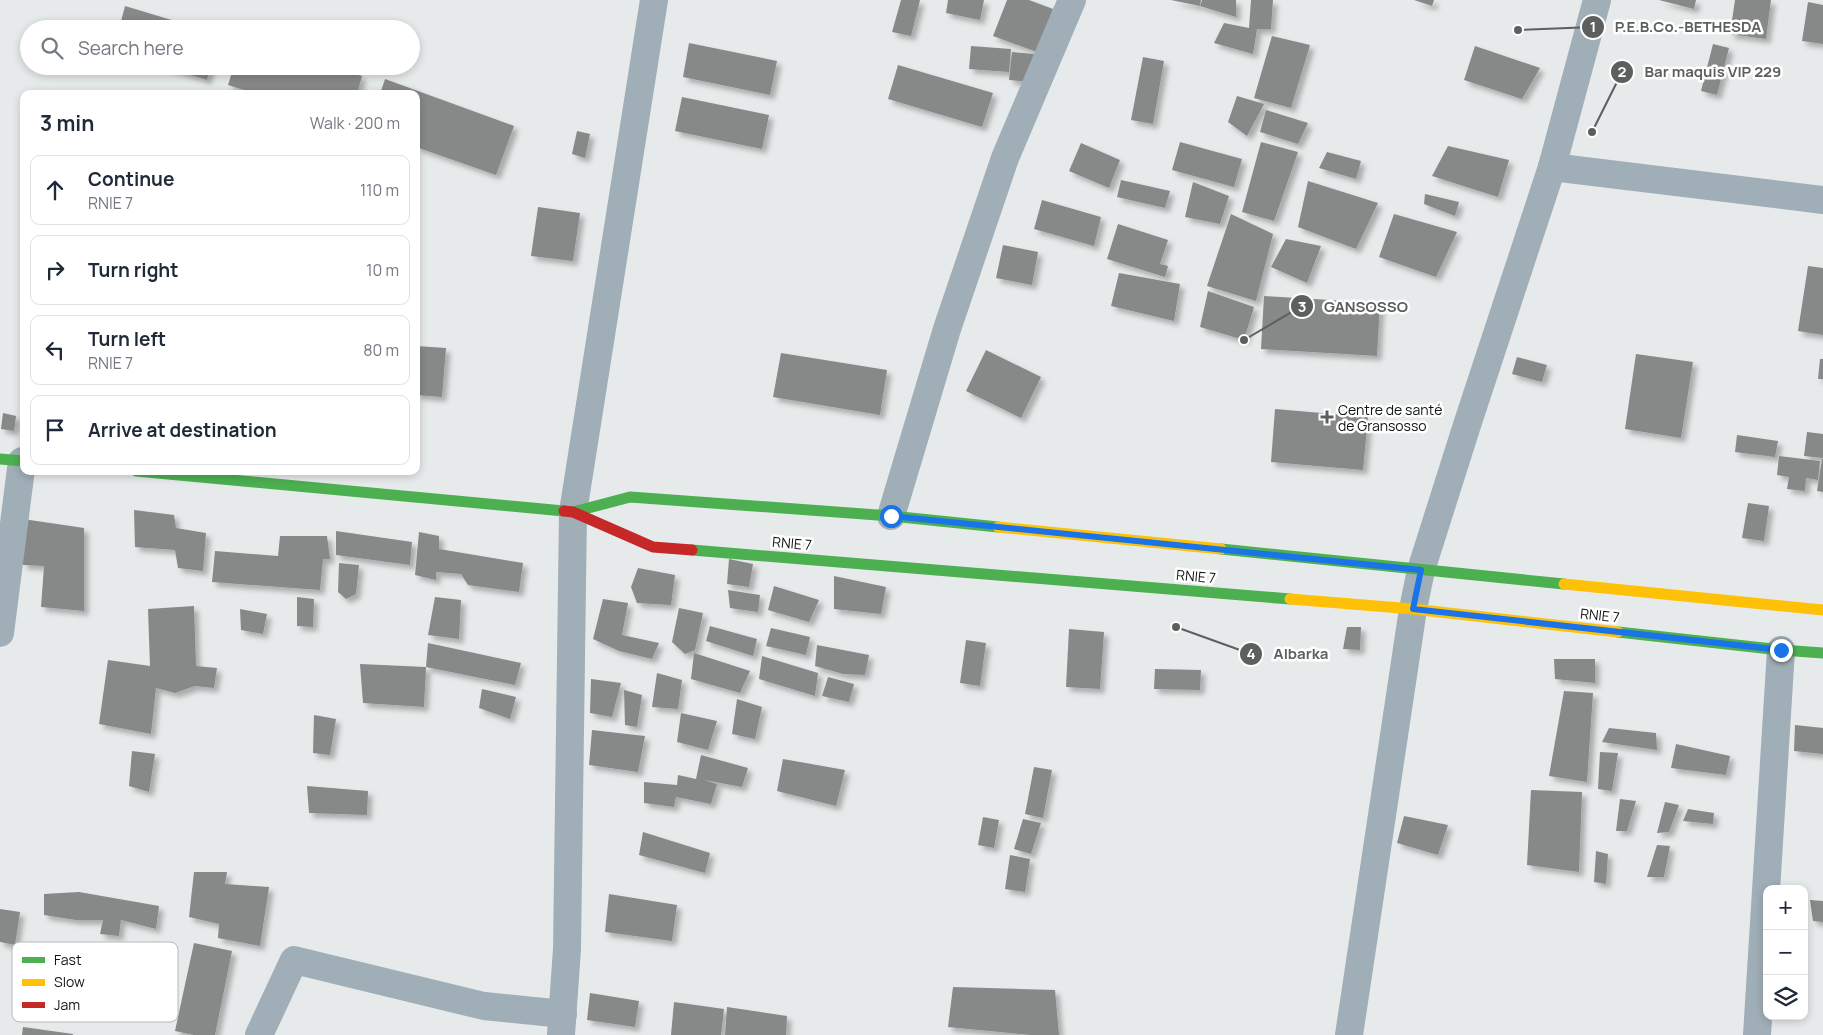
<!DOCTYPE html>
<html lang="en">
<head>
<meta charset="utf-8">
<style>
	:root { --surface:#fff; --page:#f2f2f3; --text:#1f2937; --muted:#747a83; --line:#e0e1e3 }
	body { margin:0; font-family:Manrope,sans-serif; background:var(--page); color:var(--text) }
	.controls { position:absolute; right:15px; bottom:15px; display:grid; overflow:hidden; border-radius:10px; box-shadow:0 2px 8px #0003 }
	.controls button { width:45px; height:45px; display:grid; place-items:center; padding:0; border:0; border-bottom:1px solid var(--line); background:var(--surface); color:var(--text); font:25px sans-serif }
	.stop { position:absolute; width:15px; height:15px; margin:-11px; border:4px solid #1a73e8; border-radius:50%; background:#fff }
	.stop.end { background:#1a73e8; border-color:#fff; box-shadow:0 1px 5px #0008 }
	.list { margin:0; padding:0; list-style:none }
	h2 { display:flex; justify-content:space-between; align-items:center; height:65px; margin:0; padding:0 20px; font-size:21px }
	h2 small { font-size:16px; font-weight:400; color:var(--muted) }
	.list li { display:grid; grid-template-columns:32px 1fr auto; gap:15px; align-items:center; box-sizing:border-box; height:70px; margin:0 10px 10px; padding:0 10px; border:1px solid var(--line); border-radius:10px }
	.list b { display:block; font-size:19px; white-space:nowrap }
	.list p { margin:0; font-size:16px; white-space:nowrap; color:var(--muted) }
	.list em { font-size:16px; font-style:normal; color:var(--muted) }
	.icon { flex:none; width:28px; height:28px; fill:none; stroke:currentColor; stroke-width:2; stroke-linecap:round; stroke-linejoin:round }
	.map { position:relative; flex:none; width:1823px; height:1035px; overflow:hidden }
	.search { position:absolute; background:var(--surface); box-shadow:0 2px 8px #0003; left:20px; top:20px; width:400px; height:55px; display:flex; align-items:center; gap:12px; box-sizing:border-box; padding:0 18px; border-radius:28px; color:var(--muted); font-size:19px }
	.panel { position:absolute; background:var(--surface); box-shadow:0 2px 8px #0003; left:20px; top:90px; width:400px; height:385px; border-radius:10px }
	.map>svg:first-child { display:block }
</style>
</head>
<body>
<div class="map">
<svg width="1823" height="1035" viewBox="0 0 1823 1035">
	<defs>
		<filter id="shadow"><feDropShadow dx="4.5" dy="4.5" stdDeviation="2.5" flood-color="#0004"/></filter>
	</defs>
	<rect width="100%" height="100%" fill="#e7eaea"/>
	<g fill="#878989" filter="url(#shadow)">
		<path d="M 901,0 L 920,0 L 911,36 L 892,32 Z"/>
		<path d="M 948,0 L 984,0 L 980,20 L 946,13 Z"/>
		<path d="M 1007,0 L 1029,0 L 1053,9 L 1037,52 L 993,36 Z"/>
		<path d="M 1171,0 L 1201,0 L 1200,6 Z"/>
		<path d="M 1202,0 L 1236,0 L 1236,17 L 1200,6 Z"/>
		<path d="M 1251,0 L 1273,0 L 1271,29 L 1257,29 L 1253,54 L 1214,43 L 1224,23 L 1249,28 Z"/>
		<path d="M 1414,0 L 1434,0 L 1432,6 Z"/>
		<path d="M 1659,0 L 1696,0 L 1694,9 Z"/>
		<path d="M 1735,0 L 1771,0 L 1766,39 L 1730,34 Z"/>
		<path d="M 1808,2 L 1823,5 L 1823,44 L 1802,41 Z"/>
		<path d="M 125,6 L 198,28 L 198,29 L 119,29 Z"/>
		<path d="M 1272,36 L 1310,45 L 1291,108 L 1254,98 Z"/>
		<path d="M 689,43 L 777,61 L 770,95 L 683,77 Z"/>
		<path d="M 1713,44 L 1729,48 L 1717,95 L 1701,91 Z"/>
		<path d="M 971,46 L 1011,49 L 1009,72 L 969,69 Z"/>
		<path d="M 1475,46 L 1540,68 L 1522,99 L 1464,80 Z"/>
		<path d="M 1012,52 L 1034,54 L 1031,82 L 1009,80 Z"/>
		<path d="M 1143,57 L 1164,61 L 1153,124 L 1131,120 Z"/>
		<path d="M 898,65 L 993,93 L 982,127 L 888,99 Z"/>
		<path d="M 162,66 L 211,66 L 207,80 Z"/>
		<path d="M 234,66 L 329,66 L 362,76 L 357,94 L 257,94 L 228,85 Z"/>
		<path d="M 385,79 L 514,126 L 496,175 L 416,147 L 416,94 L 380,94 Z"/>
		<path d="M 1237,96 L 1264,104 L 1247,136 L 1228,122 Z"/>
		<path d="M 682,97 L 769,115 L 762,149 L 675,131 Z"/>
		<path d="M 1266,110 L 1308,123 L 1298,144 L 1260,132 Z"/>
		<path d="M 577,131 L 590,134 L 585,158 L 572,154 Z"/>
		<path d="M 1180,142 L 1242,159 L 1234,187 L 1172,170 Z"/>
		<path d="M 1261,142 L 1298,152 L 1274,221 L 1242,212 Z"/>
		<path d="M 1081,143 L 1120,160 L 1109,188 L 1069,171 Z"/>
		<path d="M 1448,146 L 1509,160 L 1498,197 L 1432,176 Z"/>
		<path d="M 1327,152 L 1361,161 L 1356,179 L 1319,168 Z"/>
		<path d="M 1121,180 L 1170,191 L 1165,208 L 1117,197 Z"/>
		<path d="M 1308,181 L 1378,203 L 1356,249 L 1298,227 Z"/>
		<path d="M 1193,182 L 1229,196 L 1220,224 L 1185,217 Z"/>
		<path d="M 1425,194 L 1459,202 L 1455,216 L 1424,204 Z"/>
		<path d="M 1042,200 L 1101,217 L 1094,246 L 1034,229 Z"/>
		<path d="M 538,207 L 580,213 L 573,261 L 531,256 Z"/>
		<path d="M 1231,214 L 1273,234 L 1256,301 L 1207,286 Z"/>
		<path d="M 1394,214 L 1457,232 L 1436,277 L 1379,257 Z"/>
		<path d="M 1118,224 L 1168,240 L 1160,264 L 1168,266 L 1165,277 L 1107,259 Z"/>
		<path d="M 1286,239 L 1321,246 L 1307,283 L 1271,267 Z"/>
		<path d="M 1003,245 L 1038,252 L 1032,285 L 996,278 Z"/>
		<path d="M 1808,266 L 1823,268 L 1823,335 L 1798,331 Z"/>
		<path d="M 1119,273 L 1180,284 L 1174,321 L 1111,306 Z"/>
		<path d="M 1208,291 L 1254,307 L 1244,340 L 1200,327 Z"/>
		<path d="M 1264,296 L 1380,303 L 1377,356 L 1261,349 Z"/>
		<path d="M 416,346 L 446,348 L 442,397 L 416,395 Z"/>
		<path d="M 986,350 L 1041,377 L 1021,418 L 966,391 Z"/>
		<path d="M 781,353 L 887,370 L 880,415 L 773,397 Z"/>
		<path d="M 1636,354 L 1693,362 L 1681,438 L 1625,429 Z"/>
		<path d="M 1517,357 L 1547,365 L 1542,382 L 1512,374 Z"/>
		<path d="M 1820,359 L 1823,359 L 1823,379 L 1818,379 Z"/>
		<path d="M 1275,409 L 1368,417 L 1363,470 L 1271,462 Z"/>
		<path d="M 23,410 L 24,410 L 24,428 L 20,428 Z"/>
		<path d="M 3,413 L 16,416 L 14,431 L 1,429 Z"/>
		<path d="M 1807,432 L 1823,434 L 1823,458 L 1804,456 Z"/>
		<path d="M 1737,435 L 1778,441 L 1775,457 L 1735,452 Z"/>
		<path d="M 1779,456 L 1820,461 L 1818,480 L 1806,478 L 1805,491 L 1787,489 L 1789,477 L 1777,475 Z"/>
		<path d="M 1822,459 L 1823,459 L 1823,492 L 1817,491 Z"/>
		<path d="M 1748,503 L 1769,506 L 1764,541 L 1742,538 Z"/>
		<path d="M 134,510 L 174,515 L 176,528 L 206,533 L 203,571 L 178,568 L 175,550 L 135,547 Z"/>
		<path d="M 23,519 L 84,528 L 84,611 L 41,607 L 44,566 L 23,565 Z"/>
		<path d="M 336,531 L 412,542 L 410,565 L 336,555 Z"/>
		<path d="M 419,532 L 439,536 L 439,549 L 523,563 L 519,592 L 468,585 L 461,574 L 436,572 L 436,580 L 415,575 Z"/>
		<path d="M 280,536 L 327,536 L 330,559 L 323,559 L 320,590 L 212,582 L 215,551 L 278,556 Z"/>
		<path d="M 729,559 L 753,564 L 749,587 L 727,584 Z"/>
		<path d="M 339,563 L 359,565 L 356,594 L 346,599 L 338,592 Z"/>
		<path d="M 638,568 L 675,575 L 671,605 L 637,603 L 631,587 Z"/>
		<path d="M 834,576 L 886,587 L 881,614 L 834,609 Z"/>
		<path d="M 774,586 L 819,600 L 809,622 L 768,610 Z"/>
		<path d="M 728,590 L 760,595 L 758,612 L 730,608 Z"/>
		<path d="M 297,597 L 314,599 L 313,627 L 297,626 Z"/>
		<path d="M 435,597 L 461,600 L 459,639 L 428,635 Z"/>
		<path d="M 603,599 L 628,603 L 622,635 L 659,643 L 652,659 L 619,651 L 593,639 Z"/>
		<path d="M 194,606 L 196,666 L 217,668 L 214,688 L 195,686 L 175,693 L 156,688 L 151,734 L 99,724 L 108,660 L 150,666 L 148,609 Z"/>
		<path d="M 679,608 L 703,613 L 695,650 L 685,654 L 672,642 Z"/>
		<path d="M 240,609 L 267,614 L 263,634 L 241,630 Z"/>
		<path d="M 710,626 L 757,639 L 753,656 L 706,641 Z"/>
		<path d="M 1347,627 L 1361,627 L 1360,650 L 1343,649 Z"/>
		<path d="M 771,628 L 810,637 L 806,655 L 766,646 Z"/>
		<path d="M 1069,629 L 1104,632 L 1100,689 L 1066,687 Z"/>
		<path d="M 966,640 L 986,643 L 980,686 L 960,683 Z"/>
		<path d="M 428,643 L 521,663 L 515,685 L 426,667 Z"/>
		<path d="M 817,645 L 869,655 L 865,675 L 843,674 L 815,666 Z"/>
		<path d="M 694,653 L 750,671 L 740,693 L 691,679 Z"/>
		<path d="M 762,656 L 818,673 L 815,696 L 759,679 Z"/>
		<path d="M 1554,659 L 1595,659 L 1595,683 L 1555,679 Z"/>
		<path d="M 360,664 L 426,667 L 424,707 L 363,703 Z"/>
		<path d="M 1155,669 L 1201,670 L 1200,690 L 1154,689 Z"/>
		<path d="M 657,673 L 682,680 L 678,709 L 652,707 Z"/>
		<path d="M 828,677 L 854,684 L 849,702 L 822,696 Z"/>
		<path d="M 591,679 L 621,683 L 612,717 L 590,713 Z"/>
		<path d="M 482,689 L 516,697 L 510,719 L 479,708 Z"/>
		<path d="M 624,690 L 642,695 L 637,727 L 625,725 Z"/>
		<path d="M 1564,691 L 1593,693 L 1587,782 L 1549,776 Z"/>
		<path d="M 737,699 L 762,707 L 755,739 L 732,734 Z"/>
		<path d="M 681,713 L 717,721 L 708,750 L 677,742 Z"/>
		<path d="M 314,715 L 336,719 L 330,755 L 313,753 Z"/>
		<path d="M 1795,725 L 1823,728 L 1823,754 L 1794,751 Z"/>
		<path d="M 1609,728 L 1656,733 L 1657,750 L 1602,742 Z"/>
		<path d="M 592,730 L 645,736 L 638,772 L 589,765 Z"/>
		<path d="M 1676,744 L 1730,756 L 1726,775 L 1671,768 Z"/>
		<path d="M 132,751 L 155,754 L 149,792 L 129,786 Z"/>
		<path d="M 1600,752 L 1618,753 L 1612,791 L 1598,789 Z"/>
		<path d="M 701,755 L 748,768 L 742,787 L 704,780 L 717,784 L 711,804 L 676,797 L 674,807 L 644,803 L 644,782 L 677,785 L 678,775 L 696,779 Z"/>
		<path d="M 783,759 L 845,770 L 836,806 L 777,791 Z"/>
		<path d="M 1034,767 L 1052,770 L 1043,818 L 1025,814 Z"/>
		<path d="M 307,786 L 368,791 L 367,815 L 309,813 Z"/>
		<path d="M 1531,790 L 1582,792 L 1579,872 L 1527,865 Z"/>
		<path d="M 1620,799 L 1636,801 L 1627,831 L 1616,831 Z"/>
		<path d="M 1665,802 L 1679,805 L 1669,832 L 1657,833 Z"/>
		<path d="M 1688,809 L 1714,813 L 1713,824 L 1683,821 Z"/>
		<path d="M 1404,816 L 1448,825 L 1438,855 L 1397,843 Z"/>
		<path d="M 983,817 L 999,820 L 994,848 L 978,845 Z"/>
		<path d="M 1023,819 L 1041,823 L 1031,854 L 1014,849 Z"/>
		<path d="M 643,832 L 710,853 L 705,873 L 639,855 Z"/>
		<path d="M 1657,845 L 1670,846 L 1664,877 L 1647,877 Z"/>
		<path d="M 1596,851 L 1608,854 L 1606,884 L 1594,882 Z"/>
		<path d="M 1010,855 L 1030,859 L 1025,892 L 1005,889 Z"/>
		<path d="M 194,872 L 227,872 L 225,884 L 269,887 L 260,946 L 218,938 L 219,924 L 189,917 Z"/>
		<path d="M 79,892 L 159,906 L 156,929 L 121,920 L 119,936 L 100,934 L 103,920 L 76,920 L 44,915 L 44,894 Z"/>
		<path d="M 609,894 L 677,905 L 672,941 L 605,932 Z"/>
		<path d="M 1810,900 L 1823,901 L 1823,922 L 1813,921 Z"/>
		<path d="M 0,909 L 20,912 L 15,945 L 0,942 Z"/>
		<path d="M 194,943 L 232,951 L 215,1035 L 194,1035 L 175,1031 Z"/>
		<path d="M 953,987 L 1055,990 L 1059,1035 L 1031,1035 L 948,1027 Z"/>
		<path d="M 590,993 L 639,1001 L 635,1027 L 587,1020 Z"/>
		<path d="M 674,1002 L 724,1009 L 721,1035 L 671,1035 Z"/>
		<path d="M 727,1007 L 787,1016 L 786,1035 L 725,1035 Z"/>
		<path d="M 23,1027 L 73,1034 L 73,1035 L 22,1035 Z"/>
	</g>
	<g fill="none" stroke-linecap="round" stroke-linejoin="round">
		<g stroke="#a0aeb7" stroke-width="28">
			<path d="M 1552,167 L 1823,200"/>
			<path d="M 891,516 L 947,329 L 1005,158 L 1072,0"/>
			<path d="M 0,633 L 22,461"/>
			<path d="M 259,1035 L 294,960 L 484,1006 L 563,1014"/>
			<path d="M 561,1035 L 567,949 L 573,512 L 654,0"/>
			<path d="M 1349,1035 L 1413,609 L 1421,570 L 1467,425 L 1552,167 L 1597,0"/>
			<path d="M 1757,1035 L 1781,650"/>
		</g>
		<g stroke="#4caf50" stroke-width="11">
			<path d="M 0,459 L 24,461"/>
			<path d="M 136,471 L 564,511"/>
			<path d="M 573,512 L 630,497 L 891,516 L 998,527"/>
			<path d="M 1221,549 L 1564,584"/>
			<path d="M 692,550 L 1290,599"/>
			<path d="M 1618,632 L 1781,650 L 1823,653"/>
		</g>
		<g stroke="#ffc107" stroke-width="11">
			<path d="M 998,527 L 1221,549"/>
			<path d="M 1564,584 L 1823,610"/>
			<path d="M 1290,599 L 1413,609 L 1618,632"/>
		</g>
		<path stroke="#c62828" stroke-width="11" d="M 564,511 L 573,512 L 653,547 L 692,550"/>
	</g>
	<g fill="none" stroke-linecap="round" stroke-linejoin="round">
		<path stroke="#1a73e8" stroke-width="6" d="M 891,516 L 1421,570 L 1413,609 L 1781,650"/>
	</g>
	<path fill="#5d5e5e" stroke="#fff" stroke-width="2" d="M1324.5 409.5h5v5h5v5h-5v5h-5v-5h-5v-5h5z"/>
	<g text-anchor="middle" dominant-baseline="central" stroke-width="5" stroke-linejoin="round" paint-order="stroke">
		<g font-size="14" fill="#121313" stroke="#fff" text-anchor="start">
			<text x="1338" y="409">Centre de santé<tspan x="1338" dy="16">de Gransosso</tspan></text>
		</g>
		<g font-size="14" fill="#121313" stroke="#fff">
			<text transform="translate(792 543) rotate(5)">RNIE 7</text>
			<text transform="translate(1196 576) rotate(5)">RNIE 7</text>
			<text transform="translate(1600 615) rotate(6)">RNIE 7</text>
		</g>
	</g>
	<rect x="12" y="942" width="166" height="80" rx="8" fill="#fff" stroke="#b8b8b8" stroke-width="1"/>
	<rect x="22" y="957" width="23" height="6" fill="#4caf50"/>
	<rect x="22" y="979" width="23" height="7" fill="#ffc107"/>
	<rect x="22" y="1002" width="23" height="6" fill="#c62828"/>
	<g font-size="14" fill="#121313">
		<text x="54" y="965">Fast</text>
		<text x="54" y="987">Slow</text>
		<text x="54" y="1010">Jam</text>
	</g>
	<path fill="none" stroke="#5d5e5e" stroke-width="2" d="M1518 30L1593 27M1592 132L1622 72M1244 340L1302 306M1176 627L1251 654"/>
	<g fill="#5d5e5e" stroke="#fff" stroke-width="2">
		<circle cx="1518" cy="30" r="5"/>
		<circle cx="1592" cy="132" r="5"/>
		<circle cx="1244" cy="340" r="5"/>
		<circle cx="1176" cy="627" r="5"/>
		<circle cx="1593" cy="27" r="12"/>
		<circle cx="1622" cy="72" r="12"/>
		<circle cx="1302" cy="306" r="12"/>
		<circle cx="1251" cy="654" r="12"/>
	</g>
	<g font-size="15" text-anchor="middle" font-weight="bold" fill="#fff">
		<text x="1593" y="32">1</text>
		<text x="1622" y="77">2</text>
		<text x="1302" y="312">3</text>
		<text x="1251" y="659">4</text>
	</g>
	<g font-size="15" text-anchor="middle" font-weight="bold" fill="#5d5e5e" stroke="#fff" stroke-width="5" stroke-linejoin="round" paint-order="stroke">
		<text x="1688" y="32">P.E.B.Co.-BETHESDA</text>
		<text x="1713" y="77">Bar maquis VIP 229</text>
		<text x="1366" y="312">GANSOSSO</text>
		<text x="1301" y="659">Albarka</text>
	</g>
</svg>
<div class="controls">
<button>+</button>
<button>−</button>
<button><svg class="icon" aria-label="layers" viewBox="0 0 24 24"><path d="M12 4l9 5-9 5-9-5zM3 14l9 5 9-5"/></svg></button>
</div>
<div class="stop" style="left:891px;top:516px"></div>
<div class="stop end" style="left:1781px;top:650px"></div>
<div class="search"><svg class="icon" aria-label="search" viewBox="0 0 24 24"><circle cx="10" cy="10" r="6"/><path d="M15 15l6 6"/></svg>Search here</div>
<section class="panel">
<h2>3 min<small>Walk · 200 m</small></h2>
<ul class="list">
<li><svg class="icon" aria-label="ahead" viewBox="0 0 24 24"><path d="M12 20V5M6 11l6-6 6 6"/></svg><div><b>Continue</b><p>RNIE 7</p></div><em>110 m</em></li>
<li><svg class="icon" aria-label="right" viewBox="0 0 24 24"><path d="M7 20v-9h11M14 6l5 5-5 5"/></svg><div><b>Turn right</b></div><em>10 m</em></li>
<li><svg class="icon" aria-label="left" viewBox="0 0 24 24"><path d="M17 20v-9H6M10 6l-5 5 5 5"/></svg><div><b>Turn left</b><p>RNIE 7</p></div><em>80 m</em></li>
<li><svg class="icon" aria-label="arrive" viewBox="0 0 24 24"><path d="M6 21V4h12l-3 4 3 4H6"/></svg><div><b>Arrive at destination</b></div></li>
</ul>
</section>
</div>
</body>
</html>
